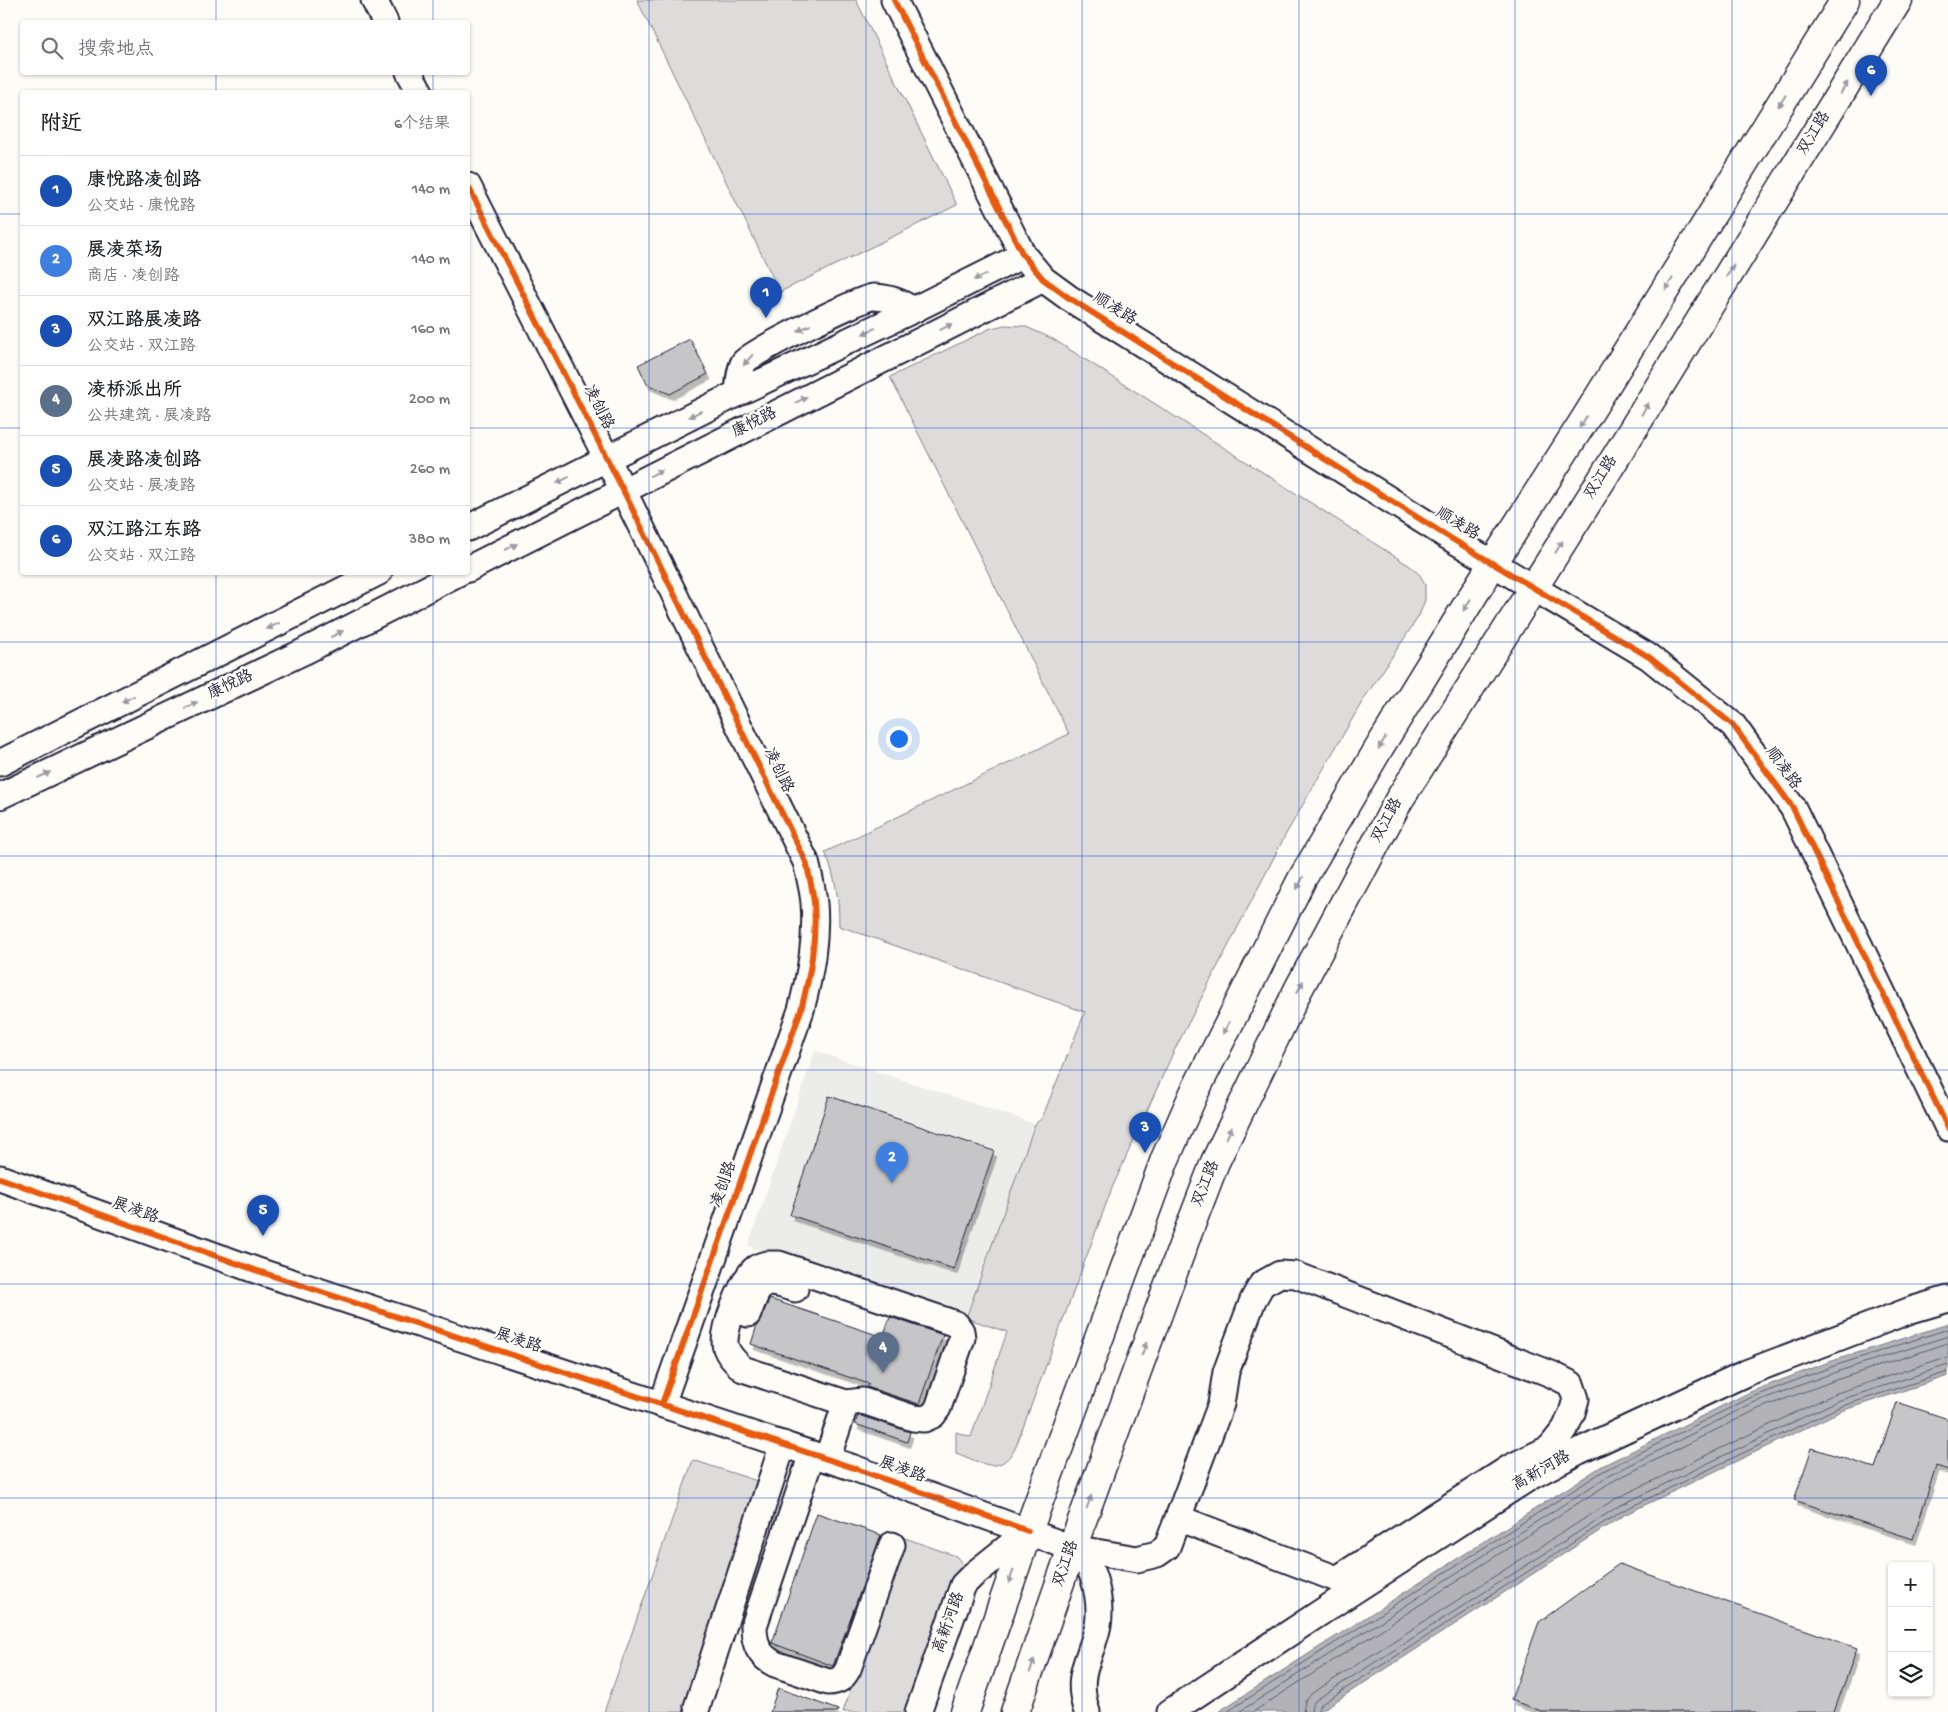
<!DOCTYPE html>
<html lang="zh">
<head>
<meta charset="utf-8">
<style>
	:root { --surface:#fff; --page:#f6f6f6; --text:#202124; --muted:#757577; --line:#e0e0e0; --accent:#ea580c }
	body { margin:0; font-family:"Gochi Hand","LXGW WenKai TC",sans-serif; background:var(--page); color:var(--text) }
	.controls { position:absolute; right:15px; bottom:15px; display:grid; overflow:hidden; border-radius:5px; box-shadow:0 1px 4px #0004 }
	.controls button { width:45px; height:45px; display:grid; place-items:center; padding:0; border:0; border-bottom:1px solid var(--line); background:var(--surface); color:var(--text); font:25px sans-serif }
	.you { position:absolute; left:898px; top:738px; width:18px; height:18px; margin:-12px; border:4px solid #fff; border-radius:50%; background:#1a73e8; box-shadow:0 0 0 8px #1a73e833 }
	.badge { display:grid; place-items:center; width:32px; height:32px; border-radius:50%; background:var(--accent); color:#fff; font-size:16px; font-weight:700 }
	.pin { position:absolute; translate:-50% -41px; filter:drop-shadow(0 1px 2px #0008) }
	.pin::after { content:''; position:absolute; top:26px; width:18px; height:15px; background:inherit; clip-path:polygon(0 0,100% 0,50% 100%) }
	.list { margin:0; padding:0; list-style:none }
	h2 { display:flex; justify-content:space-between; align-items:center; height:65px; margin:0; padding:0 20px; font-size:21px }
	h2 small { font-size:16px; font-weight:400; color:var(--muted) }
	.list li { display:grid; grid-template-columns:32px 1fr auto; gap:15px; align-items:center; box-sizing:border-box; height:70px; padding:0 20px; border-top:1px solid var(--line) }
	.list b { display:block; font-size:19px; white-space:nowrap }
	.list p { margin:0; font-size:16px; white-space:nowrap; color:var(--muted) }
	.list em { font-size:16px; font-style:normal; color:var(--muted) }
	.icon { flex:none; width:28px; height:28px; fill:none; stroke:currentColor; stroke-width:2; stroke-linecap:round; stroke-linejoin:round }
	.map { position:relative; flex:none; width:1948px; height:1712px; overflow:hidden }
	.search { position:absolute; background:var(--surface); box-shadow:0 1px 4px #0004; left:20px; top:20px; width:450px; height:55px; display:flex; align-items:center; gap:12px; box-sizing:border-box; padding:0 18px; border-radius:5px; color:var(--muted); font-size:19px }
	.panel { position:absolute; background:var(--surface); box-shadow:0 1px 4px #0004; left:20px; top:90px; width:450px; height:485px; border-radius:5px }
	.map>svg:first-child { display:block }
</style>
</head>
<body>
<div class="map">
<svg width="1948" height="1712" viewBox="0 0 1948 1712">
	<defs>
		<filter id="shadow"><feDropShadow dx="3" dy="5.5" stdDeviation="0" flood-color="#0004"/></filter>
	</defs>
	<rect width="100%" height="100%" fill="#fdfcf7"/>
	<filter id="ink" filterUnits="userSpaceOnUse"><feTurbulence type="fractalNoise" baseFrequency=".02" numOctaves="2"/><feDisplacementMap in="SourceGraphic" scale="10" xChannelSelector="R" yChannelSelector="G"/><feConvolveMatrix kernelMatrix="1 2 1 2 8 2 1 2 1" color-interpolation-filters="sRGB"/></filter>
	<g filter="url(#ink)">
		<path fill="#ecece9" d="M 815,1051 L 1035,1124 L 966,1318 L 748,1246 Z"/>
		<g fill="#dddcdb" stroke="#807f8b">
			<path d="M 637,0 L 856,0 L 957,205 L 780,292 Z"/>
			<path d="M 1005,325 L 1024,326 L 1053,339 L 1410,566 L 1420,575 L 1425,585 L 1425,600 L 1419,616 L 1362,702 L 1286,834 L 1173,1053 L 1112,1188 L 1015,1449 C 998,1477 981,1462 956,1453 L 956,1432 L 971,1437 L 1007,1332 L 966,1318 L 1035,1124 L 1042,1118 L 1085,1012 L 839,926 C 839,897 836,879 825,852 L 1069,734 L 890,377 L 991,328 Z"/>
			<path d="M 693,1460 L 760,1482 L 683,1708 L 695,1712 L 604,1712 Z"/>
			<path d="M 902,1537 L 956,1556 L 963,1564 L 963,1570 L 911,1712 L 843,1712 Z"/>
		</g>
		<path fill="#b2b2b7" stroke="#787885" d="M 1948,1324 L 1948,1376 L 1841,1411 L 1624,1515 L 1319,1712 L 1218,1712 L 1602,1466 L 1750,1392 L 1829,1362 Z"/>
		<g fill="none" stroke-linecap="round" stroke-linejoin="round">
			<g stroke="#5c5c6d" stroke-width="1">
				<path d="M 1227,1712 L 1605,1470 L 1752,1397 L 1831,1367 L 1948,1329"/>
				<path d="M 1239,1712 L 1608,1476 L 1755,1402 L 1833,1373 L 1948,1336"/>
				<path d="M 1253,1712 L 1611,1482 L 1758,1409 L 1836,1380 L 1948,1343"/>
				<path d="M 1303,1712 L 1305,1702 L 1311,1694 L 1615,1499 L 1834,1394 L 1940,1359 L 1948,1358"/>
				<path d="M 1311,1712 L 1312,1705 L 1316,1700 L 1619,1506 L 1837,1401 L 1948,1365"/>
				<path d="M 1317,1712 L 1320,1705 L 1622,1511 L 1839,1407 L 1948,1372"/>
			</g>
		</g>
		<g fill="#c6c6c8" stroke="#22223b" filter="url(#shadow)">
			<path d="M 690,339 L 708,374 L 670,394 L 647,384 L 638,365 Z"/>
			<path d="M 829,1096 L 994,1151 L 954,1269 L 790,1215 Z"/>
			<path d="M 770,1299 L 883,1337 L 890,1317 L 943,1335 L 919,1404 L 867,1387 L 869,1384 L 751,1344 L 757,1325 Z"/>
			<path d="M 1897,1402 L 1948,1419 L 1948,1470 L 1936,1466 L 1913,1539 L 1794,1500 L 1812,1448 L 1875,1468 Z"/>
			<path d="M 858,1416 L 861,1416 L 910,1432 L 907,1442 L 855,1424 Z"/>
			<path d="M 817,1513 L 881,1535 L 833,1666 L 772,1643 Z"/>
			<path d="M 1619,1564 L 1857,1648 L 1834,1712 L 1544,1712 L 1511,1700 L 1539,1622 Z"/>
			<path d="M 778,1688 L 838,1710 L 838,1712 L 770,1712 Z"/>
		</g>
		<g fill="none" stroke-linecap="round" stroke-linejoin="round">
			<defs>
				<g id="minor">
					<path d="M 374,0 L 385,22"/>
					<path d="M 894,0 L 1023,255 L 1043,279 L 1069,298 L 1447,536 L 1649,657 L 1733,725 L 1793,808 L 1948,1128"/>
					<path d="M 409,72 L 420,92"/>
					<path d="M 468,186 L 623,490 L 806,862 C 809,875 813,890 814,903 C 817,940 810,975 801,1010 L 662,1404"/>
					<path d="M 738,393 C 739,383 739,371 744,362 C 749,353 863,297 873,297 C 888,297 901,302 913,310"/>
					<path d="M 468,528 L 738,393 L 913,310 L 1023,255"/>
					<path d="M 468,569 L 1043,279"/>
					<path d="M 0,763 L 379,572"/>
					<path d="M 0,796 L 303,652 L 460,572"/>
					<path d="M 0,1178 L 255,1270 L 851,1467 L 1072,1548 L 1137,1559 L 1157,1554 L 1167,1547 L 1221,1404 L 1226,1372 L 1253,1300 L 1262,1284 L 1280,1274 L 1296,1275 L 1551,1374 L 1571,1384 L 1576,1399 L 1572,1413 L 1565,1429 L 1550,1448 L 1511,1467 L 1337,1579 L 1178,1518"/>
					<path d="M 767,1264 L 779,1264 L 956,1324 L 961,1331 L 962,1338 L 938,1408 L 933,1415 L 924,1419 L 913,1418 L 863,1401 L 846,1403 L 743,1369 C 736,1363 729,1356 726,1348 C 720,1334 743,1277 756,1268 C 759,1266 763,1265 767,1264 Z"/>
					<path d="M 748,1314 C 760,1281 762,1278 795,1289"/>
					<path d="M 812,1454 L 754,1626 C 754,1644 759,1656 775,1664 L 828,1682 C 839,1682 843,1678 848,1669 L 892,1545"/>
					<path d="M 827,1459 L 846,1403"/>
					<path d="M 1072,1548 C 1077,1553 1084,1559 1088,1565 C 1097,1581 1101,1608 1098,1625 C 1091,1660 1074,1673 1087,1712"/>
					<path d="M 697,1707 L 783,1444"/>
					<path d="M 918,1712 L 963,1585 L 973,1575 L 1028,1531"/>
					<path d="M 1170,1712 L 1338,1601 L 1530,1477 L 1579,1451 L 1746,1373 L 1911,1310 L 1948,1299"/>
				</g>
				<g id="major">
					<path d="M 965,1712 L 1028,1531 L 1165,1159 L 1194,1093 L 1302,879 L 1379,748 L 1493,563 L 1585,419 L 1845,0"/>
					<path d="M 1015,1712 L 1072,1548 L 1185,1240 L 1215,1162 L 1298,990 L 1399,800 L 1601,481 L 1898,0"/>
				</g>
			</defs>
			<use href="#minor" stroke="#22223b" stroke-width="29"/>
			<use href="#major" stroke="#22223b" stroke-width="31"/>
			<use href="#minor" stroke="#fdfcf7" stroke-width="25"/>
			<use href="#major" stroke="#fdfcf7" stroke-width="28"/>
			<defs>
				<g id="cycleway">
					<path d="M 894,0 L 1023,255 L 1043,279 L 1069,298 L 1447,536 L 1649,657 L 1733,725 L 1793,808 L 1948,1128"/>
					<path d="M 468,186 L 623,490 L 806,862 C 809,875 813,890 814,903 C 817,940 810,975 801,1010 L 662,1404"/>
					<path d="M 0,1178 L 255,1270 L 851,1467 L 1028,1531"/>
				</g>
			</defs>
			<use href="#cycleway" stroke="#fdfcf7" stroke-width="9"/>
			<use href="#cycleway" stroke="#e8590c" stroke-width="6"/>
		</g>
		<defs><path id="oneway-solid" d="M-6-.8H1V-3.2L6.5 0L1 3.2V.8H-6Z" transform="scale(1.25)"/></defs>
		<g fill="#9a9aa2">
			<use href="#oneway-solid" transform="translate(1844 88) rotate(-58)"/>
			<use href="#oneway-solid" transform="translate(1782 101) rotate(122)"/>
			<use href="#oneway-solid" transform="translate(1730 271) rotate(-58)"/>
			<use href="#oneway-solid" transform="translate(980 277) rotate(154)"/>
			<use href="#oneway-solid" transform="translate(1669 284) rotate(122)"/>
			<use href="#oneway-solid" transform="translate(946 327) rotate(-27)"/>
			<use href="#oneway-solid" transform="translate(804 328) rotate(155)"/>
			<use href="#oneway-solid" transform="translate(869 331) rotate(155)"/>
			<use href="#oneway-solid" transform="translate(748 360) rotate(131)"/>
			<use href="#oneway-solid" transform="translate(801 400) rotate(-27)"/>
			<use href="#oneway-solid" transform="translate(1645 409) rotate(-58)"/>
			<use href="#oneway-solid" transform="translate(695 414) rotate(154)"/>
			<use href="#oneway-solid" transform="translate(1583 422) rotate(122)"/>
			<use href="#oneway-solid" transform="translate(656 473) rotate(-27)"/>
			<use href="#oneway-solid" transform="translate(563 480) rotate(153)"/>
			<use href="#oneway-solid" transform="translate(511 547) rotate(-27)"/>
			<use href="#oneway-solid" transform="translate(1559 547) rotate(-58)"/>
			<use href="#oneway-solid" transform="translate(1467 605) rotate(122)"/>
			<use href="#oneway-solid" transform="translate(273 626) rotate(153)"/>
			<use href="#oneway-solid" transform="translate(337 634) rotate(-27)"/>
			<use href="#oneway-solid" transform="translate(128 699) rotate(153)"/>
			<use href="#oneway-solid" transform="translate(191 705) rotate(-25)"/>
			<use href="#oneway-solid" transform="translate(1382 743) rotate(121)"/>
			<use href="#oneway-solid" transform="translate(44 775) rotate(-25)"/>
			<use href="#oneway-solid" transform="translate(1300 883) rotate(118)"/>
			<use href="#oneway-solid" transform="translate(1300 987) rotate(-63)"/>
			<use href="#oneway-solid" transform="translate(1226 1028) rotate(117)"/>
			<use href="#oneway-solid" transform="translate(1229 1133) rotate(-65)"/>
			<use href="#oneway-solid" transform="translate(1144 1349) rotate(-70)"/>
			<use href="#oneway-solid" transform="translate(1089 1502) rotate(-70)"/>
			<use href="#oneway-solid" transform="translate(1011 1577) rotate(110)"/>
			<use href="#oneway-solid" transform="translate(1032 1666) rotate(-71)"/>
		</g>
	</g>
	<path fill="none" stroke="#1d4ed8" stroke-width="1" stroke-opacity="0.55" d="M 216,0 L 216,22M 433,0 L 433,22M 649,0 L 649,1712M 866,0 L 866,1712M 1082,0 L 1082,1712M 1299,0 L 1299,1712M 1515,0 L 1515,1712M 1732,0 L 1732,1712M 216,72 L 216,92M 433,72 L 433,92M 0,214 L 22,214M 468,214 L 1948,214M 0,428 L 22,428M 468,428 L 1948,428M 216,572 L 216,1712M 433,572 L 433,1712M 0,642 L 1948,642M 0,856 L 1948,856M 0,1070 L 1948,1070M 0,1284 L 1948,1284M 0,1498 L 1948,1498"/>
	<g text-anchor="middle" dominant-baseline="central" stroke-width="5" stroke-linejoin="round" paint-order="stroke">
		<g font-size="16" fill="#22223b" stroke="#fdfcf7">
			<text transform="translate(1815 134) rotate(-58)">双江路</text>
			<text transform="translate(1114 310) rotate(32)">顺凌路</text>
			<text transform="translate(597 408) rotate(63)">凌创路</text>
			<text transform="translate(755 424) rotate(-27)">康悦路</text>
			<text transform="translate(1602 478) rotate(-58)">双江路</text>
			<text transform="translate(1457 525) rotate(31)">顺凌路</text>
			<text transform="translate(231 686) rotate(-25)">康悦路</text>
			<text transform="translate(1782 769) rotate(54)">顺凌路</text>
			<text transform="translate(777 771) rotate(64)">凌创路</text>
			<text transform="translate(1388 821) rotate(-62)">双江路</text>
			<text transform="translate(1207 1184) rotate(-68)">双江路</text>
			<text transform="translate(725 1185) rotate(-71)">凌创路</text>
			<text transform="translate(135 1212) rotate(20)">展凌路</text>
			<text transform="translate(518 1342) rotate(18)">展凌路</text>
			<text transform="translate(902 1471) rotate(20)">展凌路</text>
			<text transform="translate(1542 1472) rotate(-30)">高新河路</text>
			<text transform="translate(1067 1564) rotate(-71)">双江路</text>
			<text transform="translate(950 1623) rotate(-70)">高新河路</text>
		</g>
	</g>
</svg>
<div class="controls">
<button>+</button>
<button>−</button>
<button><svg class="icon" aria-label="layers" viewBox="0 0 24 24"><path d="M12 4l9 5-9 5-9-5zM3 14l9 5 9-5"/></svg></button>
</div>
<div class="you"></div>
<div class="pin badge" style="left:766px;top:318px;background:#1a4fb4">1</div>
<div class="pin badge" style="left:892px;top:1183px;background:#3f7fe0">2</div>
<div class="pin badge" style="left:1145px;top:1153px;background:#1a4fb4">3</div>
<div class="pin badge" style="left:883px;top:1373px;background:#5c6f8a">4</div>
<div class="pin badge" style="left:263px;top:1236px;background:#1a4fb4">5</div>
<div class="pin badge" style="left:1871px;top:96px;background:#1a4fb4">6</div>
<div class="search"><svg class="icon" aria-label="search" viewBox="0 0 24 24"><circle cx="10" cy="10" r="6"/><path d="M15 15l6 6"/></svg>搜索地点</div>
<section class="panel">
<h2>附近<small>6个结果</small></h2>
<ul class="list">
<li><span class="badge" style="background:#1a4fb4">1</span><div><b>康悦路凌创路</b><p>公交站 · 康悦路</p></div><em>140 m</em></li>
<li><span class="badge" style="background:#3f7fe0">2</span><div><b>展凌菜场</b><p>商店 · 凌创路</p></div><em>140 m</em></li>
<li><span class="badge" style="background:#1a4fb4">3</span><div><b>双江路展凌路</b><p>公交站 · 双江路</p></div><em>160 m</em></li>
<li><span class="badge" style="background:#5c6f8a">4</span><div><b>凌桥派出所</b><p>公共建筑 · 展凌路</p></div><em>200 m</em></li>
<li><span class="badge" style="background:#1a4fb4">5</span><div><b>展凌路凌创路</b><p>公交站 · 展凌路</p></div><em>260 m</em></li>
<li><span class="badge" style="background:#1a4fb4">6</span><div><b>双江路江东路</b><p>公交站 · 双江路</p></div><em>380 m</em></li>
</ul>
</section>
</div>
</body>
</html>
